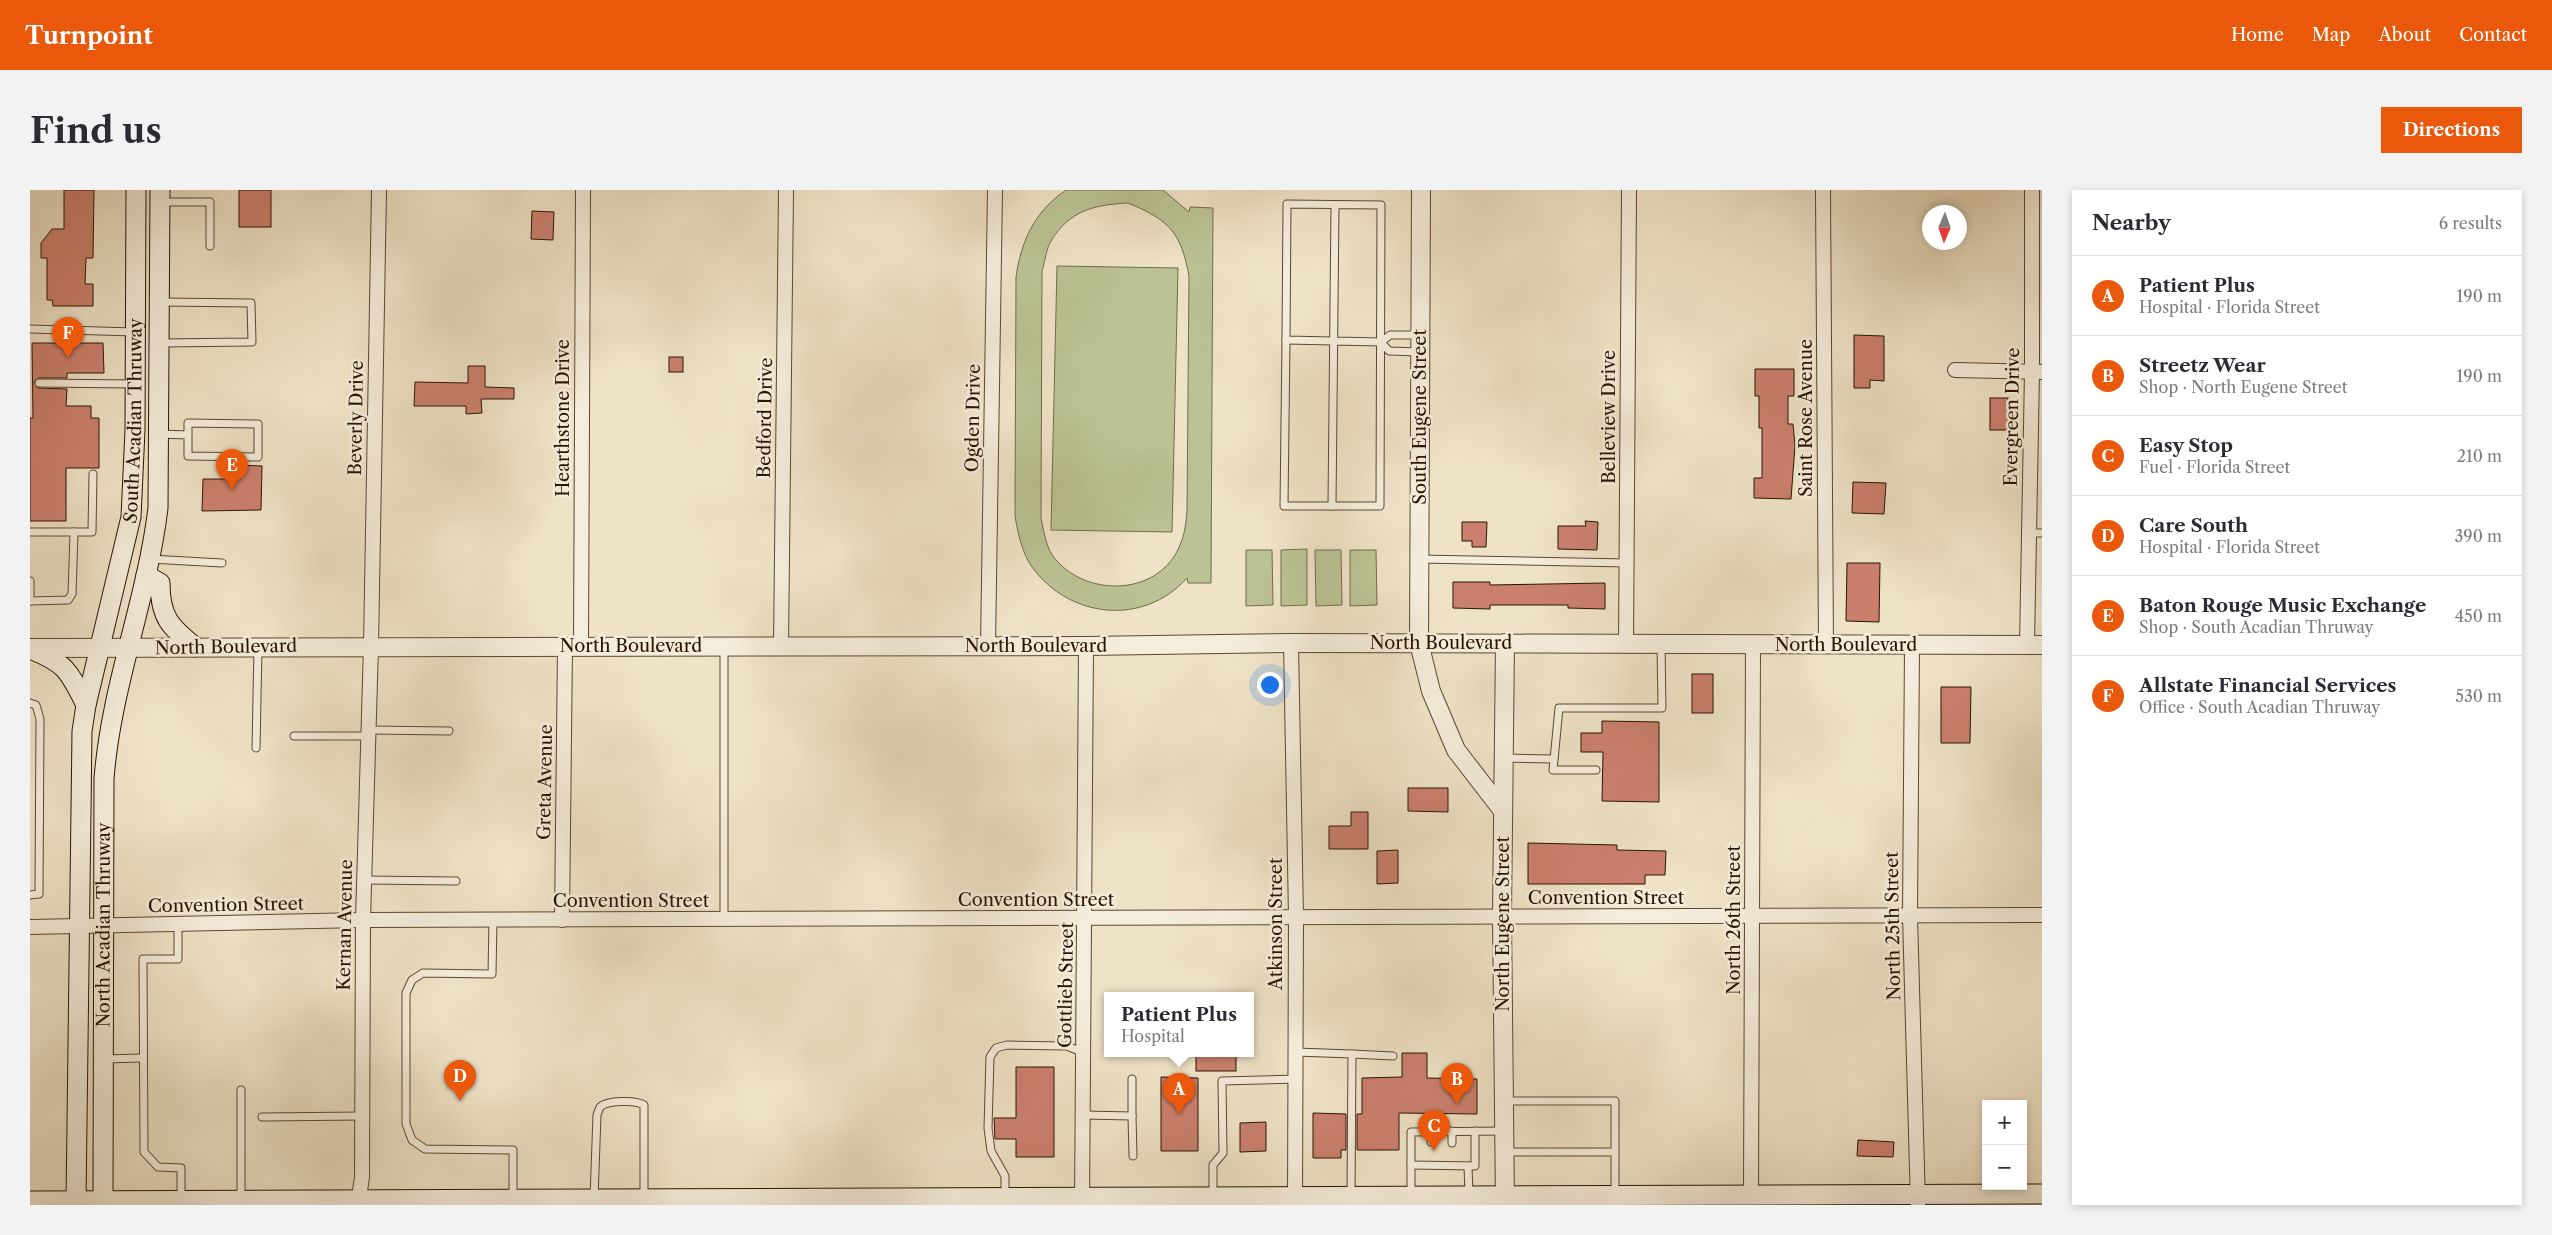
<!DOCTYPE html>
<html lang="en">
<head>
<meta charset="utf-8">
<style>
	:root { --surface:#fff; --page:#f2f2f3; --text:#2b2b33; --muted:#7c7c81; --line:#e1e1e2; --accent:#ea580c }
	body { margin:0; font-family:"Libre Caslon Text",serif; background:var(--page); color:var(--text) }
	.controls { position:absolute; right:15px; bottom:15px; display:grid; overflow:hidden; border-radius:0px; box-shadow:0 2px 8px #0003 }
	.controls button { width:45px; height:45px; display:grid; place-items:center; padding:0; border:0; border-bottom:1px solid var(--line); background:var(--surface); color:var(--text); font:25px sans-serif }
	.compass { position:absolute; left:1892px; top:15px; width:45px; height:45px; border-radius:50%; background:var(--surface); box-shadow:0 2px 8px #0003; rotate:182deg }
	.you { position:absolute; left:1239px; top:494px; width:18px; height:18px; margin:-12px; border:4px solid #fff; border-radius:50%; background:#1a73e8; box-shadow:0 0 0 8px #1a73e833 }
	.badge { display:grid; place-items:center; width:32px; height:32px; border-radius:50%; background:var(--accent); color:#fff; font-size:16px; font-weight:700 }
	.pin { position:absolute; translate:-50% -41px; filter:drop-shadow(0 1px 2px #0008) }
	.pin::after { content:''; position:absolute; top:26px; width:18px; height:15px; background:inherit; clip-path:polygon(0 0,100% 0,50% 100%) }
	.popup { position:absolute; left:1074px; top:802px; width:150px; height:65px; box-sizing:border-box; display:grid; place-content:center; border-radius:0px; background:var(--surface); filter:drop-shadow(0 1px 4px #0005); font-size:16px; white-space:nowrap; color:var(--muted) }
	.popup b { font-size:19px; color:var(--text) }
	.popup::after { content:''; position:absolute; left:50%; top:100%; margin-left:-10px; border:10px solid transparent; border-top-color:var(--surface) }
	.list { margin:0; padding:0; list-style:none }
	h2 { display:flex; justify-content:space-between; align-items:center; height:65px; margin:0; padding:0 20px; font-size:21px }
	h2 small { font-size:16px; font-weight:400; color:var(--muted) }
	.list li { display:grid; grid-template-columns:32px 1fr auto; gap:15px; align-items:center; box-sizing:border-box; height:80px; padding:0 20px; border-top:1px solid var(--line) }
	.list b { display:block; font-size:19px; white-space:nowrap }
	.list p { margin:0; font-size:16px; white-space:nowrap; color:var(--muted) }
	.list em { font-size:16px; font-style:normal; color:var(--muted) }
	.map { position:relative; flex:none; width:2012px; height:1015px; overflow:hidden; border-radius:0px }
	header { display:flex; align-items:center; gap:30px; box-sizing:border-box; height:70px; padding:0 25px; background:var(--accent); color:#fff }
	header strong { font-size:24px }
	nav { display:flex; gap:28px; margin-inline-start:auto; font-size:18px }
	.intro { display:flex; align-items:center; justify-content:space-between; box-sizing:border-box; height:120px; padding:0 30px }
	h1 { margin:0; font-size:35px }
	.button { padding:12px 22px; border-radius:0px; background:var(--accent); color:#fff; font-size:18px; font-weight:700 }
	main { display:flex; gap:30px; padding:0 30px }
	aside { flex:1; background:var(--surface); border-radius:0px; box-shadow:0 2px 8px #0003 }
	.map>svg:first-child { display:block }
</style>
</head>
<body>
<header>
<strong>Turnpoint</strong>
<nav><a>Home</a><a>Map</a><a>About</a><a>Contact</a></nav>
</header>
<div class="intro"><h1>Find us</h1><a class="button">Directions</a></div>
<main>
<div class="map">
<svg width="2012" height="1015" viewBox="0 0 2012 1015">
	<rect width="100%" height="100%" fill="#efe3c7"/>
	<filter id="stains"><feTurbulence type="fractalNoise" baseFrequency=".004" numOctaves="4"/><feColorMatrix values="0 0 0 0 .2 0 0 0 0 .09 0 0 0 0 .02 0 0 0 .5 -.17"/></filter>
	<radialGradient id="worn" r=".72"><stop offset=".6" stop-color="#630" stop-opacity="0"/><stop offset="1" stop-color="#630" stop-opacity=".3"/></radialGradient>
	<g fill="#bbc394" stroke="#726c4a" fill-rule="evenodd">
		<path d="M 1036,0 L 1133,0 L 1159,22 L 1160,17 L 1183,18 L 1181,393 L 1158,393 L 1157,388 C 1113,437 1039,428 1002,377 C 992,363 988,343 985,326 L 986,87 C 991,51 1005,21 1036,0 ZM 1098,13 C 1139,30 1151,42 1159,86 L 1157,321 C 1156,332 1155,344 1150,355 C 1130,405 1060,408 1027,371 C 1016,360 1014,342 1011,328 L 1012,81 C 1015,72 1016,59 1021,51 C 1040,20 1064,15 1098,13 Z"/>
		<path d="M 1027,76 L 1148,78 L 1142,342 L 1021,340 Z"/>
		<path d="M 1277,359 L 1277,415 L 1251,416 L 1251,360 Z"/>
		<path d="M 1216,360 L 1242,360 L 1243,415 L 1216,416 Z"/>
		<path d="M 1285,360 L 1311,360 L 1312,415 L 1286,416 Z"/>
		<path d="M 1320,360 L 1346,360 L 1347,415 L 1320,416 Z"/>
	</g>
	<g fill="#cb806e" stroke="#281501">
		<path d="M 34,0 L 64,0 L 63,68 L 56,68 L 55,94 L 63,94 L 63,116 L 23,116 L 22,110 L 17,110 L 17,68 L 11,68 L 11,53 L 22,39 L 34,39 Z"/>
		<rect x="209" y="0" width="32" height="37"/>
		<path d="M 502,21 L 524,22 L 523,50 L 501,49 Z"/>
		<path d="M 1824,145 L 1854,146 L 1854,191 L 1840,190 L 1840,198 L 1824,198 Z"/>
		<path d="M 2,153 L 73,153 L 74,183 L 37,183 L 37,188 L 9,188 L 4,192 L 8,198 L 37,199 L 36,216 L 61,216 L 61,228 L 69,228 L 69,278 L 36,278 L 36,331 L 0,331 L 0,228 L 3,228 Z"/>
		<rect x="639" y="167" width="14" height="15"/>
		<path d="M 438,176 L 455,176 L 455,197 L 484,198 L 484,209 L 451,209 L 452,223 L 436,224 L 436,216 L 384,216 L 385,192 L 438,193 Z"/>
		<path d="M 1725,179 L 1764,179 L 1764,206 L 1758,206 L 1758,234 L 1763,234 L 1765,256 L 1761,309 L 1724,308 L 1724,288 L 1732,288 L 1732,238 L 1729,238 L 1729,206 L 1725,206 Z"/>
		<rect x="1960" y="208" width="18" height="32"/>
		<path d="M 204,275 L 232,276 L 231,320 L 172,321 L 173,289 L 204,289 Z"/>
		<path d="M 1823,292 L 1856,293 L 1854,324 L 1822,323 Z"/>
		<path d="M 1555,331 L 1568,332 L 1567,360 L 1528,359 L 1528,336 L 1556,336 Z"/>
		<path d="M 1432,332 L 1457,332 L 1456,357 L 1442,357 L 1442,351 L 1432,351 Z"/>
		<path d="M 1817,373 L 1850,373 L 1849,432 L 1816,431 Z"/>
		<path d="M 1423,392 L 1460,392 L 1460,395 L 1575,393 L 1575,419 L 1538,418 L 1538,415 L 1460,415 L 1460,419 L 1423,418 Z"/>
		<rect x="1662" y="484" width="21" height="39"/>
		<path d="M 1911,497 L 1941,497 L 1940,553 L 1911,553 Z"/>
		<path d="M 1572,531 L 1629,532 L 1629,612 L 1572,611 L 1573,562 L 1551,562 L 1551,543 L 1572,543 Z"/>
		<path d="M 1378,598 L 1418,598 L 1418,622 L 1378,621 Z"/>
		<path d="M 1321,622 L 1338,622 L 1338,659 L 1299,659 L 1299,636 L 1321,636 Z"/>
		<path d="M 1498,653 L 1587,655 L 1587,660 L 1636,661 L 1635,685 L 1615,685 L 1615,694 L 1498,694 Z"/>
		<path d="M 1368,660 L 1368,693 L 1347,694 L 1347,661 Z"/>
		<rect x="1166" y="863" width="40" height="18"/>
		<path d="M 1372,863 L 1397,863 L 1397,888 L 1447,889 L 1447,924 L 1369,923 L 1369,960 L 1327,960 L 1327,924 L 1332,924 L 1332,888 L 1372,887 Z"/>
		<path d="M 986,877 L 1024,877 L 1024,967 L 986,967 L 986,949 L 965,949 L 964,928 L 986,928 Z"/>
		<path d="M 1131,887 L 1168,888 L 1168,961 L 1131,961 Z"/>
		<path d="M 1283,923 L 1316,924 L 1316,960 L 1311,960 L 1311,968 L 1283,968 Z"/>
		<path d="M 1236,932 L 1236,961 L 1210,962 L 1210,933 Z"/>
		<path d="M 1828,950 L 1864,952 L 1863,967 L 1827,966 Z"/>
	</g>
	<g fill="none" stroke-linecap="round" stroke-linejoin="round">
		<defs>
			<g id="service">
				<path d="M 130,12 L 180,12 L 180,56"/>
				<path d="M 1305,15 L 1302,316 L 1350,316 L 1351,15 L 1257,14 L 1256,150 L 1351,152"/>
				<path d="M 0,139 L 105,142"/>
				<path d="M 1256,150 L 1254,316 L 1302,316"/>
				<path d="M 130,153 L 222,152 L 221,113 L 131,112"/>
				<path d="M 1389,162 L 1359,161 L 1351,152 L 1360,145 L 1390,145"/>
				<path d="M 9,193 L 104,194"/>
				<path d="M 129,244 L 158,245 L 158,266 L 228,267 L 228,234 L 158,233 L 158,245"/>
				<path d="M 0,342 L 62,342 L 63,284"/>
				<path d="M 1999,343 L 2012,343"/>
				<path d="M 120,369 L 192,373"/>
				<path d="M 1390,369 L 1597,373"/>
				<path d="M 0,391 L 0,411"/>
				<path d="M 0,411 L 38,410 L 42,404 L 44,342"/>
				<path d="M 694,456 L 694,729"/>
				<path d="M 0,513 L 6,515 L 10,529 L 9,704 L 0,705"/>
				<path d="M 339,540 L 419,541"/>
				<path d="M 264,546 L 339,546"/>
				<path d="M 226,558 L 228,458"/>
				<path d="M 1475,568 L 1524,569"/>
				<path d="M 1566,580 L 1523,580 L 1529,518 L 1632,518 L 1631,455"/>
				<path d="M 334,690 L 426,691"/>
				<path d="M 463,730 L 462,784 L 393,783 L 382,790 L 376,803 L 376,934 L 382,950 L 395,959 L 483,960 L 483,1008"/>
				<path d="M 148,734 L 148,769 L 113,769 L 114,962 L 128,977 L 151,978 L 151,1008"/>
				<path d="M 1266,862 L 1322,864"/>
				<path d="M 74,869 L 113,868"/>
				<path d="M 1102,889 L 1102,926"/>
				<path d="M 1474,911 L 1585,911 L 1585,962 L 1475,962"/>
				<path d="M 1053,925 L 1102,926 L 1103,966"/>
				<path d="M 232,927 L 332,926"/>
				<path d="M 1422,941 L 1422,953"/>
				<path d="M 1401,942 L 1401,952"/>
				<path d="M 1585,962 L 1585,1004"/>
				<path d="M 1381,975 L 1445,976 L 1445,941"/>
				<path d="M 1438,976 L 1439,1005"/>
				<path d="M 1321,1005 L 1322,864 L 1363,866"/>
				<path d="M 1381,1005 L 1381,942 L 1474,941"/>
				<path d="M 1183,1006 L 1183,975 L 1193,963 L 1192,891 L 1266,889"/>
				<path d="M 975,1007 L 975,986 L 961,961 L 958,938 L 960,867 L 966,858 L 977,855 L 1037,856 L 1054,863"/>
				<path d="M 564,1008 L 567,925 C 568,922 569,920 570,917 C 577,910 606,910 614,915 L 614,1007"/>
				<path d="M 211,1010 L 211,900"/>
			</g>
			<g id="minor">
				<path d="M 1793,0 L 1796,455"/>
				<path d="M 1925,180 L 2012,182"/>
				<path d="M 1261,453 L 1266,727 L 1265,1014"/>
				<path d="M 1596,455 L 1599,0"/>
				<path d="M 1997,455 L 2002,182 L 2002,0"/>
				<path d="M 551,456 L 553,0"/>
				<path d="M 751,456 L 756,0"/>
				<path d="M 958,456 L 965,0"/>
				<path d="M 1882,456 L 1880,726 L 1888,1015"/>
				<path d="M 532,730 L 535,456"/>
				<path d="M 0,737 L 333,730 L 2012,725"/>
				<path d="M 1721,1005 L 1723,456"/>
				<path d="M 328,1015 L 332,987 L 333,730 L 341,456 L 349,0"/>
				<path d="M 1052,1015 L 1056,456"/>
			</g>
			<g id="tertiary">
				<path d="M 1391,0 L 1389,453 L 1401,501 L 1426,560 L 1473,621"/>
				<path d="M 0,458 L 1056,456 L 1261,453 L 2012,455"/>
				<path d="M 1475,1015 L 1472,726 L 1475,453"/>
			</g>
			<g id="secondary">
				<path d="M 116,385 L 130,393 C 130,427 140,437 165,457"/>
				<path d="M 0,459 C 36,473 39,481 56,515"/>
				<path id="s1" d="M 73,1010 L 74,589 C 81,496 117,410 128,318 L 130,0"/>
				<path d="M 0,1011 L 2012,1004"/>
				<path id="s2" d="M 46,1011 L 52,541 L 56,515 L 101,327 L 105,240 L 106,0"/>
			</g>
		</defs>
		<use href="#service" stroke="#5a4832" stroke-width="9"/>
		<use href="#minor" stroke="#5a4832" stroke-width="16"/>
		<use href="#tertiary" stroke="#5a4832" stroke-width="20"/>
		<use href="#secondary" stroke="#281501" stroke-width="21"/>
		<use href="#service" stroke="#f5eddb" stroke-width="7"/>
		<use href="#minor" stroke="#f5eddb" stroke-width="14"/>
		<use href="#tertiary" stroke="#f5eddb" stroke-width="18"/>
		<use href="#secondary" stroke="#f5eddb" stroke-width="19"/>
	</g>
	<g text-anchor="middle" dominant-baseline="central" stroke-width="5" stroke-linejoin="round" paint-order="stroke">
		<g font-size="18" fill="#281501" stroke="#f5eddb">
			<text transform="translate(1390 227) rotate(-90)">South Eugene Street</text>
			<text transform="translate(1579 227) rotate(-90)">Belleview Drive</text>
			<text transform="translate(1982 227) rotate(-89)">Evergreen Drive</text>
			<text transform="translate(326 228) rotate(-89)">Beverly Drive</text>
			<text transform="translate(533 228) rotate(-90)">Hearthstone Drive</text>
			<text transform="translate(735 228) rotate(-89)">Bedford Drive</text>
			<text transform="translate(943 228) rotate(-89)">Ogden Drive</text>
			<text transform="translate(1776 228) rotate(-90)">Saint Rose Avenue</text>
			<text stroke="none"><textPath href="#s2" startOffset="786">South Acadian Thruway</textPath></text>
			<text x="1411" y="453">North Boulevard</text>
			<text x="1816" y="455">North Boulevard</text>
			<text x="601" y="456">North Boulevard</text>
			<text x="1006" y="456">North Boulevard</text>
			<text transform="translate(196 457) rotate(-1)">North Boulevard</text>
			<text transform="translate(515 592) rotate(-89)">Greta Avenue</text>
			<text x="1576" y="708">Convention Street</text>
			<text x="1006" y="710">Convention Street</text>
			<text x="601" y="711">Convention Street</text>
			<text transform="translate(196 715) rotate(-1)">Convention Street</text>
			<text transform="translate(1704 730) rotate(-90)">North 26th Street</text>
			<text transform="translate(1246 734) rotate(-90)">Atkinson Street</text>
			<text transform="translate(1473 734) rotate(-90)">North Eugene Street</text>
			<text stroke="none"><textPath href="#s1" startOffset="275">North Acadian Thruway</textPath></text>
			<text transform="translate(315 735) rotate(-89)">Kernan Avenue</text>
			<text transform="translate(1863 736) rotate(-91)">North 25th Street</text>
			<text transform="translate(1036 795) rotate(-89)">Gottlieb Street</text>
		</g>
	</g>
	<rect width="100%" height="100%" filter="url(#stains)"/>
	<rect width="100%" height="100%" fill="url(#worn)"/>
</svg>
<div class="controls">
<button>+</button>
<button>−</button>
</div>
<svg class="compass" viewBox="-18 -18 36 36"><path d="M0-13l5 13h-10z" fill="#e53935"/><path d="M0 13l5-13h-10z" fill="#7c7c81"/></svg>
<div class="you"></div>
<div class="pin badge" style="left:1149px;top:924px">A</div>
<div class="popup"><b>Patient Plus</b>Hospital</div>
<div class="pin badge" style="left:1427px;top:914px">B</div>
<div class="pin badge" style="left:1404px;top:961px">C</div>
<div class="pin badge" style="left:430px;top:911px">D</div>
<div class="pin badge" style="left:202px;top:300px">E</div>
<div class="pin badge" style="left:38px;top:168px">F</div>
</div>
<aside>
<h2>Nearby<small>6 results</small></h2>
<ul class="list">
<li><span class="badge">A</span><div><b>Patient Plus</b><p>Hospital · Florida Street</p></div><em>190 m</em></li>
<li><span class="badge">B</span><div><b>Streetz Wear</b><p>Shop · North Eugene Street</p></div><em>190 m</em></li>
<li><span class="badge">C</span><div><b>Easy Stop</b><p>Fuel · Florida Street</p></div><em>210 m</em></li>
<li><span class="badge">D</span><div><b>Care South</b><p>Hospital · Florida Street</p></div><em>390 m</em></li>
<li><span class="badge">E</span><div><b>Baton Rouge Music Exchange</b><p>Shop · South Acadian Thruway</p></div><em>450 m</em></li>
<li><span class="badge">F</span><div><b>Allstate Financial Services</b><p>Office · South Acadian Thruway</p></div><em>530 m</em></li>
</ul>
</aside>
</main>
</body>
</html>
